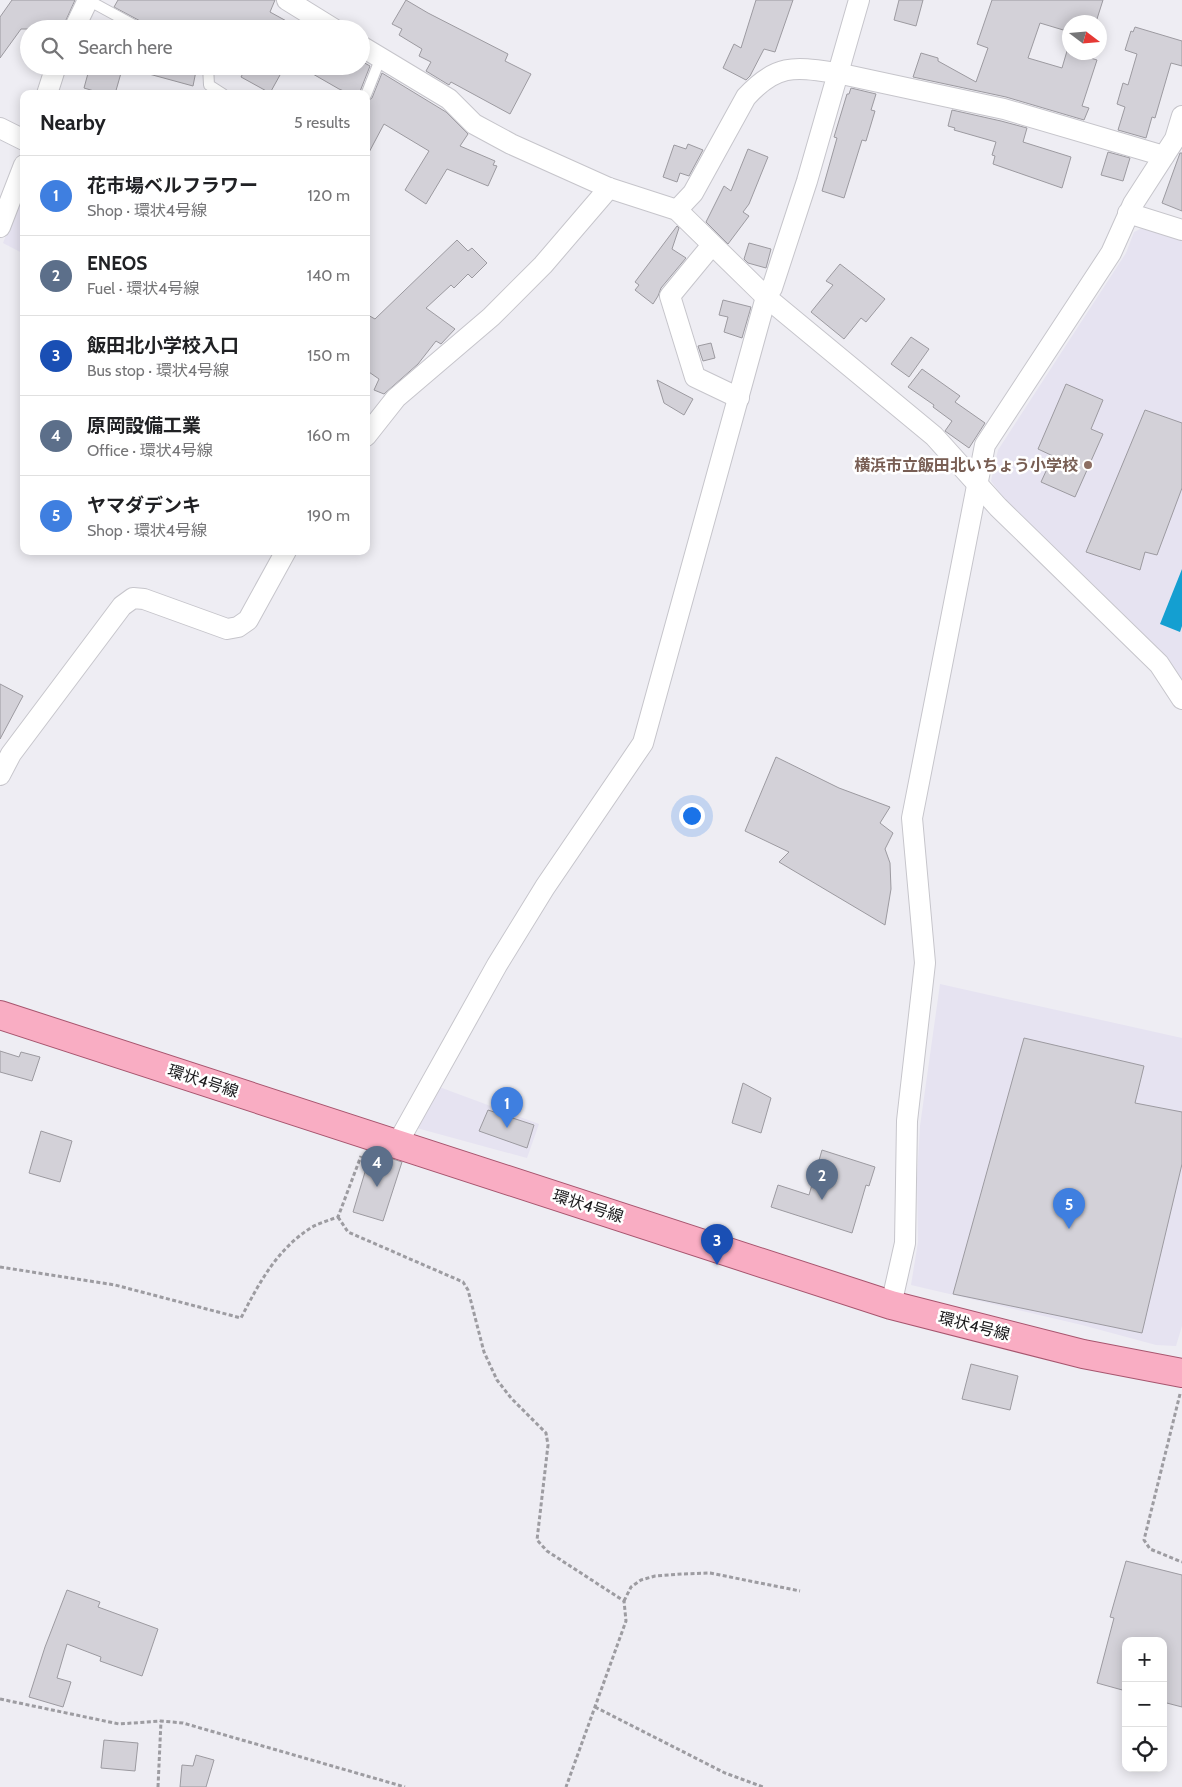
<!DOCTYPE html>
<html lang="en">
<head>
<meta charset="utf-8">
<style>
	:root { --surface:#fff; --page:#f2f2f2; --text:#202124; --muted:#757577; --line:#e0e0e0; --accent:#1c4ebb }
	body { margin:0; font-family:Cabin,"Noto Sans JP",sans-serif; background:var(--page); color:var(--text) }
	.controls { position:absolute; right:15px; bottom:15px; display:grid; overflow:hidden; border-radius:10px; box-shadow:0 2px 12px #0003 }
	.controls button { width:45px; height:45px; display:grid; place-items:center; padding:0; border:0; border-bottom:1px solid var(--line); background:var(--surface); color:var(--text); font:25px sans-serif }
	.compass { position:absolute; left:1062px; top:15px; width:45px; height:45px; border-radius:50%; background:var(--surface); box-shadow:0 2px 12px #0003; rotate:106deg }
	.you { position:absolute; left:691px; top:815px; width:18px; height:18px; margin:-12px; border:4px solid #fff; border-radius:50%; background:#1a73e8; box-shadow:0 0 0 8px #1a73e833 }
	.badge { display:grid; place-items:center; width:32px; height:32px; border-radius:50%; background:var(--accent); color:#fff; font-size:16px; font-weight:700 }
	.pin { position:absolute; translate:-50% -41px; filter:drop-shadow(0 1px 2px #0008) }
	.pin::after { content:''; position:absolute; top:26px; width:18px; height:15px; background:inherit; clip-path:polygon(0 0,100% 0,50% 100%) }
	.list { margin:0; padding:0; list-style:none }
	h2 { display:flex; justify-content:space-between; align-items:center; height:65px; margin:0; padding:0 20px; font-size:21px }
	h2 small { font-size:16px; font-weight:400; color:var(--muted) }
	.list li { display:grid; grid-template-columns:32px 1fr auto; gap:15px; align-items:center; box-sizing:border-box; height:80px; padding:0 20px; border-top:1px solid var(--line) }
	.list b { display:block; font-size:19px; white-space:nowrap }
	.list p { margin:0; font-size:16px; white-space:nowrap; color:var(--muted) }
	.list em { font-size:16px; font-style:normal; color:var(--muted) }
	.icon { flex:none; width:28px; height:28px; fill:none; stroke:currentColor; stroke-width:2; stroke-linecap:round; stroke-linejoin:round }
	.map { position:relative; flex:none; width:1182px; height:1787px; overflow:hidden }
	.search { position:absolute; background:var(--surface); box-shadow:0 2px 12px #0003; left:20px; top:20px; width:350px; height:55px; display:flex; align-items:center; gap:12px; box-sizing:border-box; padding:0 18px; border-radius:28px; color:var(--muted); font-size:19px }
	.panel { position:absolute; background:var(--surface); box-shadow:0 2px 12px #0003; left:20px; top:90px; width:350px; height:465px; border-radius:10px }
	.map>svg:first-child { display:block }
</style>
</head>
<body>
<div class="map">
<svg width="1182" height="1787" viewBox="0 0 1182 1787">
	<rect width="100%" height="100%" fill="#eeedf3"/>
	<g fill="#e6e3f1">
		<path d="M 24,190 L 24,254 L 3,243 Z"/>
		<path d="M 1144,227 L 1182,240 L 1182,683 L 1010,507 L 991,481 L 998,450 L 1126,253 L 1134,232 Z"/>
		<path d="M 940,984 L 1182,1038 L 1182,1326 L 1176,1346 L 1156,1345 L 1082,1325 L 911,1285 L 918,1242 L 917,1178 L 920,1126 Z"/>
		<path d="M 434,1085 L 539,1124 L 527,1158 L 413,1127 Z"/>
	</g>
	<path fill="#149fd1" d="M 1182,569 L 1182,626 L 1180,632 L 1160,624 Z"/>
	<g fill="#d3d1d8" stroke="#9c9aa0">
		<path d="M 12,0 L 75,0 L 62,29 L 21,29 L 0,58 L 0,17 Z"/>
		<path d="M 118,0 L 275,0 L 270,12 L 301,29 L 148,29 L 144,23 L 114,7 Z"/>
		<path d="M 406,0 L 428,13 L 508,54 L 505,61 L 531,74 L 510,114 L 451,82 L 449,85 L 426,71 L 431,62 L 419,56 L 422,49 L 399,35 L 402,29 L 392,24 Z"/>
		<path d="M 756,0 L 793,0 L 775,52 L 764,49 L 750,76 L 746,80 L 723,68 L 734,44 L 741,48 Z"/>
		<path d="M 899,0 L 923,0 L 916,26 L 894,20 Z"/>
		<path d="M 992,0 L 1103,0 L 1096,22 L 1070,22 L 1070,32 L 1040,23 L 1028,58 L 1062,68 L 1067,51 L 1097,60 L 1082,106 L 1089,108 L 1084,120 L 1006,97 L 913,77 L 921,53 L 938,58 L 938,61 L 976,82 L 988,48 L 977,44 Z"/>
		<path d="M 1135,27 L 1182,41 L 1182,66 L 1171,63 L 1155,118 L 1152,117 L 1146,138 L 1118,130 L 1125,107 L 1117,104 L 1123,83 L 1128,85 L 1137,54 L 1125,50 L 1131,31 L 1133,32 Z"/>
		<path d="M 361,61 L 370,66 L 359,94 L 351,94 L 339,89 L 299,66 L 361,66 Z"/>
		<path d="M 90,66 L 123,66 L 115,94 L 104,94 L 84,88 Z"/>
		<path d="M 138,66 L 194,66 L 193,69 L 196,71 L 193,86 L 138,71 Z"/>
		<path d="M 247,66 L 285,66 L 270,93 L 241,77 Z"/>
		<path d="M 382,73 L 446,112 L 468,134 L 460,146 L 495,161 L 493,165 L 497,166 L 488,186 L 447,169 L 426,204 L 405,190 L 429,151 L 384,124 L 366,158 L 366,102 L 372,98 Z"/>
		<path d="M 851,88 L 876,94 L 871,110 L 875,111 L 866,141 L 862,140 L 844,198 L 822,191 L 837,138 L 834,137 L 847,94 L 849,94 Z"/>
		<path d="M 952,110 L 1001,121 L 1027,128 L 1023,142 L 1071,157 L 1062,188 L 993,164 L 995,156 L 992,155 L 996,142 L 954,130 L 955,128 L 948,126 Z"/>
		<path d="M 688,144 L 703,150 L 689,176 L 680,173 L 677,182 L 663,177 L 674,145 L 686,149 Z"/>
		<path d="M 748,149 L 768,157 L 749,204 L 743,212 L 749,216 L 728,244 L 706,222 L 724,186 L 731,191 Z"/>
		<path d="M 1108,152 L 1130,158 L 1123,181 L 1101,175 Z"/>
		<path d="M 1180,153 L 1182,153 L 1182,211 L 1162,203 Z"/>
		<path d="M 677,226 L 679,228 L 672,249 L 686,258 L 661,288 L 658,296 L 653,304 L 635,290 L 639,285 L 635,282 Z"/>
		<path d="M 457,240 L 468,251 L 472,248 L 487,263 L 472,278 L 468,274 L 454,288 L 451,285 L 426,308 L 455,329 L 441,344 L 436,341 L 418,364 L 384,394 L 374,390 L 379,379 L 366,370 L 366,314 L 375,319 Z"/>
		<path d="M 749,243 L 771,249 L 766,268 L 748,263 L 744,259 Z"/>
		<path d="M 840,264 L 885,299 L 866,322 L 861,318 L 844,339 L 811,312 L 833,285 L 826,281 Z"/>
		<path d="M 723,300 L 751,307 L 742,338 L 724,332 L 728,317 L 719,315 Z"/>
		<path d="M 911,337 L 929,349 L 909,377 L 891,364 Z"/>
		<path d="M 711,343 L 715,358 L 703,361 L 698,346 Z"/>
		<path d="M 922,369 L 960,396 L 955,402 L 985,423 L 969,448 L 945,431 L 952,421 L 933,407 L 934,405 L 908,387 Z"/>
		<path d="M 657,380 L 693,399 L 684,415 L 664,403 Z"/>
		<path d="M 1066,384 L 1103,400 L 1091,429 L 1103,434 L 1075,497 L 1041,482 L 1053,456 L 1038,449 Z"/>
		<path d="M 1145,410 L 1182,423 L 1182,488 L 1157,555 L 1145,552 L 1140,570 L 1086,552 Z"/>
		<path d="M 0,684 L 23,696 L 0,739 Z"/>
		<path d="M 776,757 L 839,788 L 890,807 L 880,823 L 893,833 L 885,849 L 890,863 L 891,889 L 885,925 L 779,862 L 789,852 L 745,831 Z"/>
		<path d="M 1024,1038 L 1144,1066 L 1135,1103 L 1182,1112 L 1182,1164 L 1142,1333 L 953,1294 Z"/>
		<path d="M 0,1051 L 19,1057 L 21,1052 L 40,1057 L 32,1081 L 0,1072 Z"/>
		<path d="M 743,1083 L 771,1098 L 761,1133 L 732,1123 Z"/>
		<path d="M 488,1110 L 534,1125 L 527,1148 L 479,1131 Z"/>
		<path d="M 41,1131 L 72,1141 L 60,1182 L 29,1173 Z"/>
		<path d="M 822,1150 L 875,1167 L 869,1186 L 866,1185 L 852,1233 L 771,1207 L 778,1185 L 809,1195 Z"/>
		<path d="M 371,1152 L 402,1162 L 383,1221 L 353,1212 Z"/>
		<path d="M 971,1364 L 1018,1376 L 1010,1410 L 962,1399 Z"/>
		<path d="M 1126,1561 L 1182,1575 L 1182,1707 L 1163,1702 L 1163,1641 L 1126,1641 L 1126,1691 L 1097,1683 L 1114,1618 L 1110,1617 Z"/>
		<path d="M 67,1590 L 100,1602 L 98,1607 L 158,1629 L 142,1676 L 100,1661 L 101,1657 L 67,1644 L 57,1678 L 71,1682 L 63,1707 L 29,1697 L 45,1647 Z"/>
		<path d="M 104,1740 L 138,1743 L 135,1771 L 101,1768 Z"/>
		<path d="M 196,1755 L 214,1760 L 206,1787 L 180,1787 L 182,1765 L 193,1766 Z"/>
	</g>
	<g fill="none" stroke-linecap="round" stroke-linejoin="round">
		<defs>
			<g id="lane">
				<path d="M 88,0 L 141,29"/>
				<path d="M 208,66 L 209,85 L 223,94"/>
				<path d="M 366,95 L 381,57"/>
			</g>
			<g id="street">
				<path d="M 287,0 L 334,29"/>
				<path d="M 74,29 L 88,0"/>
				<path d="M 361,46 L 449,99 L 474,124 L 511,144 L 609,188 L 677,210 L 766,297 L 934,436 L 998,507 L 1159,664 L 1182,699"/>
				<path d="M 47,94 L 56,66"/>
				<path d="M 0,128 L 24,140"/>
				<path d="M 677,210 L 693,193 L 746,97 C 777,63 795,67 837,73 L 1004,109 L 1164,156"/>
				<path d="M 1128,213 L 1182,230"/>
				<path d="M 0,227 L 24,165"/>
				<path d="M 712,245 L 670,296 L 695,377 L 739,398"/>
				<path d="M 366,436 L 396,398 L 491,317 L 543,265 L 609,188"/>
				<path d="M 0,775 L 11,754 L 122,606 L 133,598 L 144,599 L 227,629 L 238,627 L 248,620 L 286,551"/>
				<path d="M 397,1144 L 497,965 L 545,887 L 643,743 L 766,297 L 772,288 L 807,181 L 859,0"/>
				<path d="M 891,1305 L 905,1243 L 907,1121 L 925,963 L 912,818 L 985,445 L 1111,253 L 1133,204 L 1175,139 L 1182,116"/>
			</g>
			<path id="primary" d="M 0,1015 L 891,1305 L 1083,1354 L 1182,1373"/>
		</defs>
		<use href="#lane" stroke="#c6c5cb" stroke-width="12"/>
		<use href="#street" stroke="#c6c5cb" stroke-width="22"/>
		<use href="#primary" stroke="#a7556e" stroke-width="30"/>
		<g stroke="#9d9ca1" stroke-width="3" stroke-dasharray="4 2.5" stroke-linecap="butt">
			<path d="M 338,1217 L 348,1232 L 463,1282 L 468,1290 L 484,1352 L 497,1380 L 511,1398 L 546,1433 L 548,1445 L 537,1540 L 547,1551 L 624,1601 L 626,1621 L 566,1787"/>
			<path d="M 0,1267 L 115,1285 L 241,1318 C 259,1283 277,1249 312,1227 C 320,1223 329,1220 338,1217 L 361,1156"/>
			<path d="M 1180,1394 L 1144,1540 L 1150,1549 L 1182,1562"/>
			<path d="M 624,1601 L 631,1587 L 641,1580 L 655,1576 L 682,1574 L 710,1573 L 800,1591"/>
			<path d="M 0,1699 L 119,1724 L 161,1721 L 183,1723 L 405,1787"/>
			<path d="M 595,1707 L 725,1773 L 763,1787"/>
			<path d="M 158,1787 L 161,1721"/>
		</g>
		<use href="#lane" stroke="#fff" stroke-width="10"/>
		<use href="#street" stroke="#fff" stroke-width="20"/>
		<use href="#primary" stroke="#f9adc3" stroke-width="28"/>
	</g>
	<circle fill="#8d6e63" stroke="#fff" stroke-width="2" cx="1088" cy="465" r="5"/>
	<g text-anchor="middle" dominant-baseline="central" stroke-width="5" stroke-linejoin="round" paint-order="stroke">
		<g font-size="16" font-weight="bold" fill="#785e54" stroke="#fff" text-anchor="end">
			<text x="1078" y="465">横浜市立飯田北いちょう小学校</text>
		</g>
		<g font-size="16" fill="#171719" stroke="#fff">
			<text transform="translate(203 1081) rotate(18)">環状4号線</text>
			<text transform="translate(588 1206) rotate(18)">環状4号線</text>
			<text transform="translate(974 1326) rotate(14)">環状4号線</text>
		</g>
	</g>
</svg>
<div class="controls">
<button>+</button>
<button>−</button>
<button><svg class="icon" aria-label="locate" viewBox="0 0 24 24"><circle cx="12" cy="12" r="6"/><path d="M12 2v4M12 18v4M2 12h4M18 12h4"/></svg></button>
</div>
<svg class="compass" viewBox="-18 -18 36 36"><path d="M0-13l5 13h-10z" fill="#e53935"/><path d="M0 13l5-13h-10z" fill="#757577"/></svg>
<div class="you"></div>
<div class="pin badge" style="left:507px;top:1128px;background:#3f7fe0">1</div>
<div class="pin badge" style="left:822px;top:1200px;background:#5c6f8a">2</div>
<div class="pin badge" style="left:717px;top:1265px;background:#1a4fb4">3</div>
<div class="pin badge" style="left:377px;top:1187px;background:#5c6f8a">4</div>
<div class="pin badge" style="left:1069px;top:1229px;background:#3f7fe0">5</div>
<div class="search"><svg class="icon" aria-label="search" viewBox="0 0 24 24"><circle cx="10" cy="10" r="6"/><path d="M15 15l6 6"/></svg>Search here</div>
<section class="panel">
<h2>Nearby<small>5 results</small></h2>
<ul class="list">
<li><span class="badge" style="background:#3f7fe0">1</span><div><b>花市場ベルフラワー</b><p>Shop · 環状4号線</p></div><em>120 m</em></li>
<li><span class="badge" style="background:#5c6f8a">2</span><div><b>ENEOS</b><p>Fuel · 環状4号線</p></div><em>140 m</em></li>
<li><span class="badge" style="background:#1a4fb4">3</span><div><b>飯田北小学校入口</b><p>Bus stop · 環状4号線</p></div><em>150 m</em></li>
<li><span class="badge" style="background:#5c6f8a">4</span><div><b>原岡設備工業</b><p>Office · 環状4号線</p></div><em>160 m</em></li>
<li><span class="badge" style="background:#3f7fe0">5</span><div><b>ヤマダデンキ</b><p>Shop · 環状4号線</p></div><em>190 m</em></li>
</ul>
</section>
</div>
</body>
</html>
